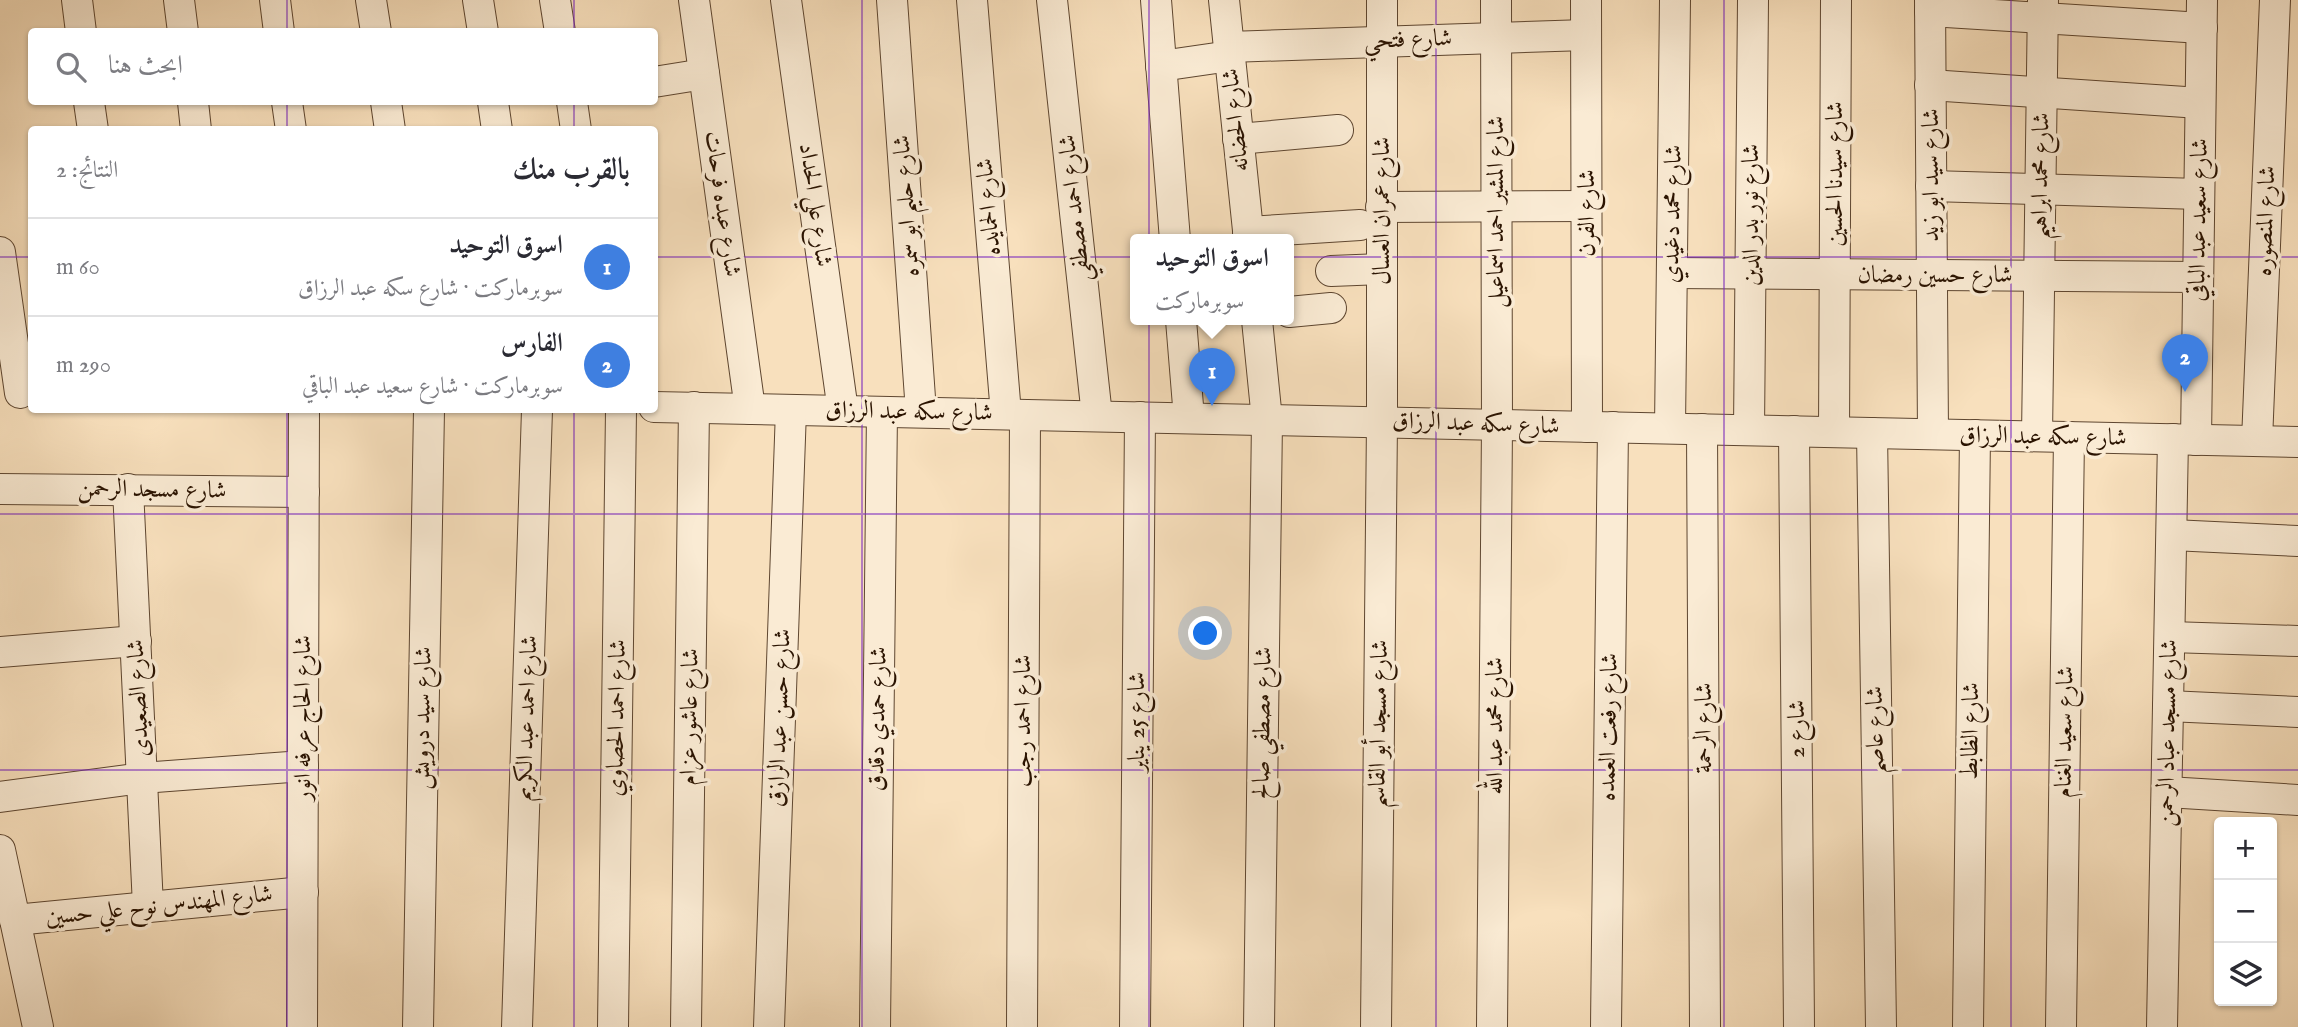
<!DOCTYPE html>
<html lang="ar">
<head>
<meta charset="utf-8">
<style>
	:root { --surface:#fff; --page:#f7f7f7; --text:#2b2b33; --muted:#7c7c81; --line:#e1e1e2; --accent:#8f2418 }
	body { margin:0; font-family:"IM FELL English",Amiri,serif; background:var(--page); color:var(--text); direction:rtl }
	.controls { position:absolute; right:21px; bottom:21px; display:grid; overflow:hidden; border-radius:7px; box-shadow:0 2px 5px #0004 }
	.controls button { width:63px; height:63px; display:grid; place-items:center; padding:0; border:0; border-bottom:2px solid var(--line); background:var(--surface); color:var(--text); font:35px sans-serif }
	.you { position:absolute; left:1206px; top:634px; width:24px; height:24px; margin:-18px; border:5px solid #fff; border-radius:50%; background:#1a73e8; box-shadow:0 0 0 10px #1a73e833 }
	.badge { display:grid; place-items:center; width:46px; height:46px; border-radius:50%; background:var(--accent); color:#fff; font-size:23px; font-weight:700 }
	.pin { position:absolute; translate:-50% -58px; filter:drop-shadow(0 2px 4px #0008) }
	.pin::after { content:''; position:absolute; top:37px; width:24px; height:21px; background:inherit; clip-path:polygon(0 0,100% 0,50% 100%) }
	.popup { position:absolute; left:1130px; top:234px; width:164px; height:91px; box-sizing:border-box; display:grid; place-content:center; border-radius:7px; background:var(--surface); filter:drop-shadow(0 2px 5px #0005); font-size:23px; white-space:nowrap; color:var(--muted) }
	.popup b { font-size:26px; color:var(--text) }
	.popup::after { content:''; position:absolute; left:50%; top:100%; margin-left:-14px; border:14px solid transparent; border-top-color:var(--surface) }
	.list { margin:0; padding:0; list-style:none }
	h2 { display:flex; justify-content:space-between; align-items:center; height:91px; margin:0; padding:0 28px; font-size:30px }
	h2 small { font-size:23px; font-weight:400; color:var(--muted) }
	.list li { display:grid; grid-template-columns:46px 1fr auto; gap:21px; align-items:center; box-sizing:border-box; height:98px; padding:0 28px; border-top:2px solid var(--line) }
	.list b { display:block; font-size:26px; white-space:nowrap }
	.list p { margin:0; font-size:23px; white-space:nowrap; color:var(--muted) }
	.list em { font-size:23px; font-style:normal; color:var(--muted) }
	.icon { flex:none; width:38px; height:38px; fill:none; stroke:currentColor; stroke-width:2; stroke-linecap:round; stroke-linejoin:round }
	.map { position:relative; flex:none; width:2298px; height:1027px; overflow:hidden; direction:ltr }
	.search { position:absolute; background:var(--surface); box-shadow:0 2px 5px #0004; left:28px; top:28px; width:630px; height:77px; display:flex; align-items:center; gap:18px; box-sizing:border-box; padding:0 24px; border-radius:7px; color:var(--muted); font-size:26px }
	.panel { position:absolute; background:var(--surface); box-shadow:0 2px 5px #0004; left:28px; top:126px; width:630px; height:287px; border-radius:7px; direction:rtl }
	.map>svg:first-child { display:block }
</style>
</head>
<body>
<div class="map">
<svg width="2298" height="1027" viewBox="0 0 2298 1027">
	<rect width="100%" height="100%" fill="#f8e0bd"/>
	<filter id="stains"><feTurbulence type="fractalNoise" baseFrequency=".00286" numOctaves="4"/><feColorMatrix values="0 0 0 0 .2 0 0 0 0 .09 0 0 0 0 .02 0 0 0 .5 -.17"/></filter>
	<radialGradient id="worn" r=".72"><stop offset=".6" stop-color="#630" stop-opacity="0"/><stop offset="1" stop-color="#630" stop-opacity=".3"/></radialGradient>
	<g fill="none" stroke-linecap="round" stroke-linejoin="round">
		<defs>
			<g id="minor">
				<path d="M 77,0 L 81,32"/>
				<path d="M 179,0 L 183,32"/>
				<path d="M 275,0 L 279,32"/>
				<path d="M 371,0 L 376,32"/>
				<path d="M 478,0 L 483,32"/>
				<path d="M 555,0 L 560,32"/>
				<path d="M 694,0 L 750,409"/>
				<path d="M 786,0 L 843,411"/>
				<path d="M 892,0 L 921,412"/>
				<path d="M 972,0 L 1006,414"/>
				<path d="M 1052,0 L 1097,416"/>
				<path d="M 1156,0 L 1175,240"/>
				<path d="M 1224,0 L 1249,240"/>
				<path d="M 1586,0 L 1587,427"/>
				<path d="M 1930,0 L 1933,434"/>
				<path d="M 1930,11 L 2202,28"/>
				<path d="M 1229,47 L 1586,35"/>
				<path d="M 1161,66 L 1230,56"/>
				<path d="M 654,82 L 704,74"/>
				<path d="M 1930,85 L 2200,103"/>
				<path d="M 89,102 L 93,130"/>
				<path d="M 193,102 L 196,130"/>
				<path d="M 287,102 L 291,130"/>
				<path d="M 386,102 L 390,130"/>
				<path d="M 493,102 L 497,130"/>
				<path d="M 572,102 L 576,130"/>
				<path d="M 1238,139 L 1338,130"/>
				<path d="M 1931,186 L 2199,194"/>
				<path d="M 1381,207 L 1587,206"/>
				<path d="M 1248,232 L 1360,225"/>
				<path d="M 0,252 L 20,393"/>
				<path d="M 1331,271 L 1382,269"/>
				<path d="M 1672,273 L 2198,277"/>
				<path d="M 1289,312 L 1331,308"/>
				<path d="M 1181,320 L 1189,418"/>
				<path d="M 1257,320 L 1267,420 L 1259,1027"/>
				<path d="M 654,407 L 2298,442"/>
				<path d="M 1670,428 L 1675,0"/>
				<path d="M 1702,429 L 1705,1027"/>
				<path d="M 1749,430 L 1753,0"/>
				<path d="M 1794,431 L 1799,1027"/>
				<path d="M 1834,432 L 1836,0"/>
				<path d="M 1872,433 L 1881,1027"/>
				<path d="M 2037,436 L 2043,0"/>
				<path d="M 2196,440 L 2202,0"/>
				<path d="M 2257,441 L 2275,0"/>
				<path d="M 0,489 L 304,492"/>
				<path d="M 128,489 L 148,906"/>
				<path d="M 2172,535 L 2298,541"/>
				<path d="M 2170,637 L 2298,641"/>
				<path d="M 0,652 L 136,641"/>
				<path d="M 2168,706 L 2298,712"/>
				<path d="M 2167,792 L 2298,800"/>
				<path d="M 0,797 L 142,778 L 303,766"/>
				<path d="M 0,850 L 38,1027"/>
				<path d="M 15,920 L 303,892"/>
				<path d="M 302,1027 L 304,410"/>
				<path d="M 418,1027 L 429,410"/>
				<path d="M 517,1027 L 537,410"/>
				<path d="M 613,1027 L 621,410"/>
				<path d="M 686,1027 L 694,407"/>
				<path d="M 769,1027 L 791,410"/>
				<path d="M 875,1027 L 882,412"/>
				<path d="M 1022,1027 L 1025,415"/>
				<path d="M 1135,1027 L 1140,417"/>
				<path d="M 1376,1027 L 1382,421 L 1382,0"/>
				<path d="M 1492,1027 L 1497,425 L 1496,0"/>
				<path d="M 1606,1027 L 1613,427"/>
				<path d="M 1968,1027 L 1975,435"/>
				<path d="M 2061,1027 L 2069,437"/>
				<path d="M 2162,1027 L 2173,439"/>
			</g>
		</defs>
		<use href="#minor" stroke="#5e4630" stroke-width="32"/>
		<use href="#minor" stroke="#faebd4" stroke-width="30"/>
	</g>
	<path fill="none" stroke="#7b2cbf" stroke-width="2" stroke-opacity="0.55" d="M 287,0 L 287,32M 574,0 L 574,32M 862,0 L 862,1027M 1149,0 L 1149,1027M 1436,0 L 1436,1027M 1724,0 L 1724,1027M 2011,0 L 2011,1027M 287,102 L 287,130M 574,102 L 574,130M 0,257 L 32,257M 654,257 L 2298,257M 287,410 L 287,1027M 574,410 L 574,1027M 0,514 L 2298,514M 0,770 L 2298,770"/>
	<g text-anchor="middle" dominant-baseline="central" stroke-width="7" stroke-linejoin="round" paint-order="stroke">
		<g font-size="24" fill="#2a1301" stroke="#faebd4">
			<text transform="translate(1408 40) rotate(-2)">شارع فتحي</text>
			<text transform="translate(1236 120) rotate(-96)">شارع الحضانه</text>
			<text transform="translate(1835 174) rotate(-90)">شارع سيدنا الحسين</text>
			<text transform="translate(1931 175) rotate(-90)">شارع سيد ابو زيد</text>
			<text transform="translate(2041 176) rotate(-89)">شارع محمد ابراهيم</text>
			<text transform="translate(722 204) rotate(82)">شارع عبده فرحات</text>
			<text transform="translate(815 205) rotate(82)">شارع علي الحداد</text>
			<text transform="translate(907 206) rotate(-94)">شارع حليم ابو سمره</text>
			<text transform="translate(989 207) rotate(-95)">شارع الحمايده</text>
			<text transform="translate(1075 208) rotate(-96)">شارع احمد مصطفي</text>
			<text transform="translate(1382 211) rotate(-90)">شارع عمران العسال</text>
			<text transform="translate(1496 212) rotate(-90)">شارع المشير احمد اسماعيل</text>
			<text transform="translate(1587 213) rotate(-90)">شارع الفرن</text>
			<text transform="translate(1673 214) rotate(-89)">شارع محمد دغيدي</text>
			<text transform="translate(1751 215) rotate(-90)">شارع نور بدر الدين</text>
			<text transform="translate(2199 220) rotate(-89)">شارع سعيد عبد الباقي</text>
			<text transform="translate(2266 221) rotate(-88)">شارع المنصوره</text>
			<text x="1935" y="275">شارع حسين رمضان</text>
			<text transform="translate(909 412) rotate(1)">شارع سكه عبد الرزاق</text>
			<text transform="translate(1476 424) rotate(2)">شارع سكه عبد الرزاق</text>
			<text transform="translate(2043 437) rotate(1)">شارع سكه عبد الرزاق</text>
			<text transform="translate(152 490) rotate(1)">شارع مسجد الرحمن</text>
			<text transform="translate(139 698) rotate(-93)">شارع الصعيدى</text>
			<text transform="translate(690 717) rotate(-89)">شارع عاشور عزام</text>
			<text transform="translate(303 718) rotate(-90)">شارع الحاج عرفه انور</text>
			<text transform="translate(423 718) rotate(-89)">شارع سيد درويش</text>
			<text transform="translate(527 718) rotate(-88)">شارع احمد عبد الكريم</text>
			<text transform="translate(617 718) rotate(-89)">شارع احمد الحصاوي</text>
			<text transform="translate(780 718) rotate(-88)">شارع حسن عبد الرازق</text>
			<text transform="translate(878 719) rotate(-89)">شارع حمدي دقدق</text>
			<text transform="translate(1023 721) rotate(-90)">شارع احمد رجب</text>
			<text transform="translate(1137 722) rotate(-90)">شارع 25 يناير</text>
			<text transform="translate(1263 723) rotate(-89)">شارع مصطفي صالح</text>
			<text transform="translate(1379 724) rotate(-89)">شارع مسجد أبو القاسم</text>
			<text transform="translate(1495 726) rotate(-90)">شارع محمد عبد الله</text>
			<text transform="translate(1609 727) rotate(-89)">شارع رفعت العمده</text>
			<text transform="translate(1704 728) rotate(-90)">شارع الرحمة</text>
			<text transform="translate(1797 729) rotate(-90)">شارع 2</text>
			<text transform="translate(1876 730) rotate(-91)">شارع عاصم</text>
			<text transform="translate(1971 731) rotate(-89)">شارع الظابط</text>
			<text transform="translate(2065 732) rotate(-89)">شارع سعيد الغنام</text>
			<text transform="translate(2168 733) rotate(-89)">شارع مسجد عباد الرحمن</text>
			<text transform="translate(159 906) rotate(-6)">شارع المهندس نوح علي حسين</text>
		</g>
	</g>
	<rect width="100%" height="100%" filter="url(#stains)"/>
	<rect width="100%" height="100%" fill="url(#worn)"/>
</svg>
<div class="controls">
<button>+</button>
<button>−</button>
<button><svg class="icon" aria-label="layers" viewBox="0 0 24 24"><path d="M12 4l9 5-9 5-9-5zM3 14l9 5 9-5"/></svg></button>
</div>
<div class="you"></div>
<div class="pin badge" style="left:1212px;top:406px;background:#3f7fe0">1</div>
<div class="popup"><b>اسوق التوحيد</b>سوبرماركت</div>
<div class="pin badge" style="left:2185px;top:392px;background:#3f7fe0">2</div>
<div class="search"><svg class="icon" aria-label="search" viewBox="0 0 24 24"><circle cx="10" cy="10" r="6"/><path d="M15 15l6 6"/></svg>ابحث هنا</div>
<section class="panel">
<h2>بالقرب منك<small>النتائج: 2</small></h2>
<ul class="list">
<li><span class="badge" style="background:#3f7fe0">1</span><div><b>اسوق التوحيد</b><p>سوبرماركت · شارع سكه عبد الرزاق</p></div><em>60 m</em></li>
<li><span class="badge" style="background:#3f7fe0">2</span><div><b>الفارس</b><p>سوبرماركت · شارع سعيد عبد الباقي</p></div><em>290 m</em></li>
</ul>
</section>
</div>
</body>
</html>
